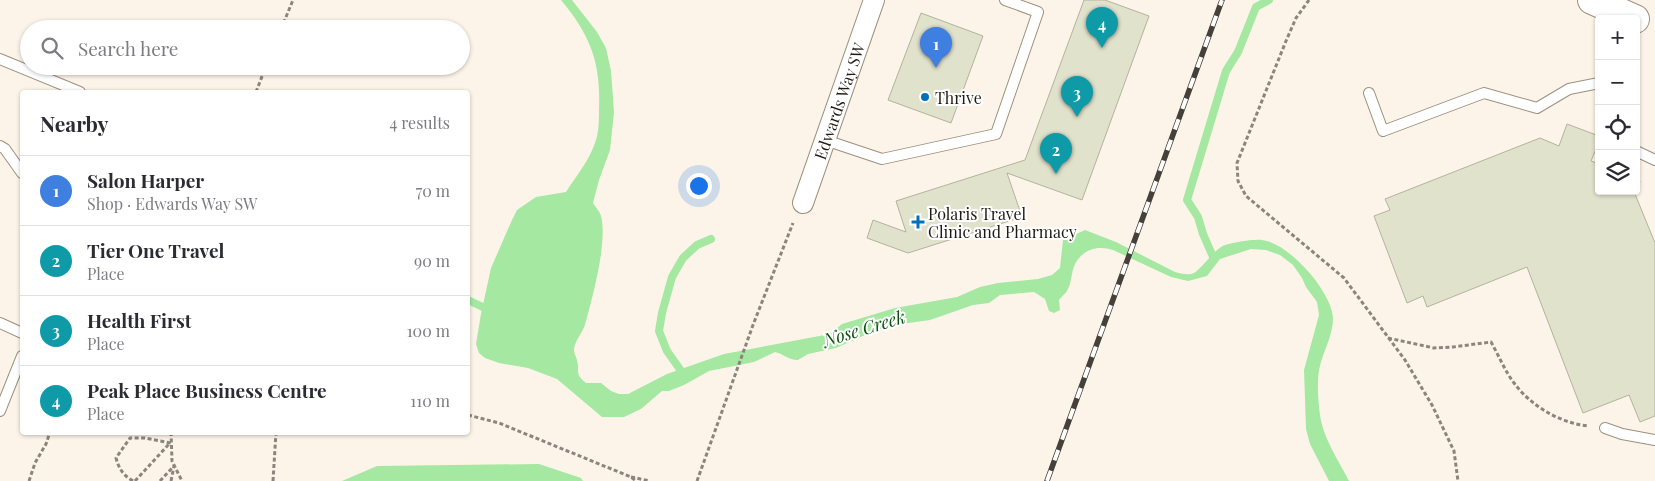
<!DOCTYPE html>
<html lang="en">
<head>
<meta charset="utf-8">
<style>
	:root { --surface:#fff; --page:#f2f2f3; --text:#2b2b33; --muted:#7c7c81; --line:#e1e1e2; --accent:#7c3aed }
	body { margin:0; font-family:"Playfair Display",serif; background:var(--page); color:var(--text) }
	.controls { position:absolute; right:15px; top:15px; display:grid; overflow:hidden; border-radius:5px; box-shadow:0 1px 4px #0004 }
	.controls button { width:45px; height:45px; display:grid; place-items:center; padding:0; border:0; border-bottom:1px solid var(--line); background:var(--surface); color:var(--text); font:25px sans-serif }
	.you { position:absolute; left:698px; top:185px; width:18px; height:18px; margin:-12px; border:4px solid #fff; border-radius:50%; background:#1a73e8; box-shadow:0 0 0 8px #1a73e833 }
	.badge { display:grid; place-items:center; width:32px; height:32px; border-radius:50%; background:var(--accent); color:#fff; font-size:16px; font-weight:700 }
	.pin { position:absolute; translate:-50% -41px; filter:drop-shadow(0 1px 2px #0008) }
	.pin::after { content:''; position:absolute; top:26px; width:18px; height:15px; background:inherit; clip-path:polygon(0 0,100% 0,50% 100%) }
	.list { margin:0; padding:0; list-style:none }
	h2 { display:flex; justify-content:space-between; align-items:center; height:65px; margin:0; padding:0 20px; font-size:21px }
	h2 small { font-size:16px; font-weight:400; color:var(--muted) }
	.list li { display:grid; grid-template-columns:32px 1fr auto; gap:15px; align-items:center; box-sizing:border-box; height:70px; padding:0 20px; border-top:1px solid var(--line) }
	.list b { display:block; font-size:19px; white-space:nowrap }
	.list p { margin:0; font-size:16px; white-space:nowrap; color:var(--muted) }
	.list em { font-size:16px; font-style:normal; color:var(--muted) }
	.icon { flex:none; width:28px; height:28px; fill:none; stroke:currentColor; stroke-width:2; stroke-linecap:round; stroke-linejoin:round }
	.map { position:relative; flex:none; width:1655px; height:481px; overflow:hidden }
	.search { position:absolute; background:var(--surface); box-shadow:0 1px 4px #0004; left:20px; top:20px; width:450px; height:55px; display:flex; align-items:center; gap:12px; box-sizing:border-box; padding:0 18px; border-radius:28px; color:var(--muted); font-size:19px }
	.panel { position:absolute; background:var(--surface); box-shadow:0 1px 4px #0004; left:20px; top:90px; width:450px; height:345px; border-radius:5px }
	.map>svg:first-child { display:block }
</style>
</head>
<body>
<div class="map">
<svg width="1655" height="481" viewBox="0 0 1655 481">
	<rect width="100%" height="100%" fill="#fdf4e9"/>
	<g fill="#a4e8a1">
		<path d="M 561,0 L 572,0 L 597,32 L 606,48 L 611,71 L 614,112 L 610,150 L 599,180 L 593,203 C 595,207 600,211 601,216 C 608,241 592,299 585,325 C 582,333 575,341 574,349 C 574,354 576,356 577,360 C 580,373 574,373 586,383 L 601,383 L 611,391 L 619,394 L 628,394 L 667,374 L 724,354 L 830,334 L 842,324 L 895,308 L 957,297 L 980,287 L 998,283 L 1038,279 L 1052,275 L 1060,268 L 1063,240 L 1085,230 L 1116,242 L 1175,272 C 1180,273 1188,276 1194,273 C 1201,269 1213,252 1221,247 C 1227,243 1254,239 1262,240 C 1289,243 1332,292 1333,318 C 1333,334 1325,348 1321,362 C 1316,378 1318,399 1320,415 C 1323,438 1339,461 1349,481 L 1329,481 L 1310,444 L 1306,429 L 1304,370 L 1319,315 L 1317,302 L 1306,287 L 1302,278 L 1293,265 L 1280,255 L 1266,250 L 1251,249 L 1220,259 L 1207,276 L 1188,281 L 1171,277 L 1113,250 C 1098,245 1083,249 1075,264 C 1071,272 1072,283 1067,291 C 1065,294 1061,297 1059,300 L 1060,310 L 1054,313 L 1049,311 L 1045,299 L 1034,292 L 1000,295 L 989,303 L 973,305 L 930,320 L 894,325 L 874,331 L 836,348 L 808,354 L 798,360 C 788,360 784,354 775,352 L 754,362 L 709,371 L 684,385 L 669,391 L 662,391 L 641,409 L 624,417 L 602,417 L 557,379 L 528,368 L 499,363 L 485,358 L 479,353 L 476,344 L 481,314 L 491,268 L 512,220 L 517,210 L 536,197 L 566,192 C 576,176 589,161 595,143 C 599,133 599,119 599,109 C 601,62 590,35 561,0 Z"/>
		<path d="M 539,464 L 581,478 L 583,481 L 342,481 L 377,466 Z"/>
	</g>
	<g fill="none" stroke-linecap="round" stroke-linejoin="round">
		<g stroke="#a4e8a1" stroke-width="8">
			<path d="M 1214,259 L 1203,234 L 1198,217 L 1187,200 L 1226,71 L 1238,52 L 1256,7 L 1269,0"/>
			<path d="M 468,300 L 491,311"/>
			<path d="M 684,375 L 667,351 L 659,331 L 662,313 L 672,277 L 683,258 L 697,245 L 711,239"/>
		</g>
	</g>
	<g fill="#e1e2cc" stroke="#b2b29d">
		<path d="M 1084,0 L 1105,0 L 1149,16 L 1082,200 L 1007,173 L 1022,217 L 908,253 L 867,238 L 873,220 L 906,232 L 896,201 L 1025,160 Z"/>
		<path d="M 921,13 L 983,36 L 951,123 L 888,100 Z"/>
		<path d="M 1567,124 L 1599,136 L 1599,142 L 1591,161 L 1599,164 L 1599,191 L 1636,191 L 1636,179 L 1640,181 L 1635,194 L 1655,243 L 1655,416 L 1640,422 L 1629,395 L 1583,413 L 1527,267 L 1427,307 L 1423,296 L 1407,303 L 1374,216 L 1390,210 L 1385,199 L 1540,138 L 1559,146 Z"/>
	</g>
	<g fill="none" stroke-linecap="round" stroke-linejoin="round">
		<defs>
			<g id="lane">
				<path d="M 0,59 L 80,92"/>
				<path d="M 1369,93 L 1383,131 L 1484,93 L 1537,108 L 1569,89 L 1599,83"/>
				<path d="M 825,140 L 882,159 L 996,134 L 1038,12 L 1005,0"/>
				<path d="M 0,146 L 5,149 L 22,173"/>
				<path d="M 1636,151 L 1655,160"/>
				<path d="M 0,323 L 22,333"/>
				<path d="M 0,411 L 22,356"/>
				<path d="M 1605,428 L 1622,434 L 1655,440"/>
			</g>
			<g id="street">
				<path id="s1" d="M 803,203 L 874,0"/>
			</g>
			<path id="secondary" d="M 1592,0 L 1635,19"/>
		</defs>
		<use href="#lane" stroke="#9d907e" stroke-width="12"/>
		<use href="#street" stroke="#9d907e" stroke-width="22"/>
		<use href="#secondary" stroke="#9d907e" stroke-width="30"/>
		<g stroke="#8c857d" stroke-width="3" stroke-dasharray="4 2.5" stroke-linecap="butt">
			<path d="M 1309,0 L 1296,18 L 1286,41 L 1237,163 L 1238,181 L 1246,196 L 1344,278 L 1405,360 L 1432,405 L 1454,451 L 1458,481"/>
			<path d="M 281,29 L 293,0"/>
			<path d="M 256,92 L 266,66"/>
			<path d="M 1388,338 L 1434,348 L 1453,347 L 1491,342 C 1499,356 1505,371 1514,383 C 1531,406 1560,423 1588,426"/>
			<path d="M 468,415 L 499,423 L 631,477 L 636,481"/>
			<path d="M 171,432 L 172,461 L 182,481"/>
			<path d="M 631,477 L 650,481"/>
			<path d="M 29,481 L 35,463 L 46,444 L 50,432"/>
			<path d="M 133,481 C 123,475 119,469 116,458 L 130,438 L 145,438 L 171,443"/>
			<path d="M 135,481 L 170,443"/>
			<path d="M 160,481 L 174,466"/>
			<path d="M 171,481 L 174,466"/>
			<path d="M 273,481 L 276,432"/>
			<path d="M 697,481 L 753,325 L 793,223"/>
		</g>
		<use href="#lane" stroke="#fff" stroke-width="10"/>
		<use href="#street" stroke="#fff" stroke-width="20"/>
		<use href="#secondary" stroke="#fff" stroke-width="28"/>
		<defs>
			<path id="rail" d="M 1047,481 L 1222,0"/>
		</defs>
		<use href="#rail" stroke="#454039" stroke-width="5.5"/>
		<use href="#rail" stroke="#fff" stroke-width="4" stroke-dasharray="11" stroke-linecap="butt"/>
	</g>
	<g fill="#0070bb" stroke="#fff" stroke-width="2">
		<circle cx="925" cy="97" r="5"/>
		<path d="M915.5 214.5h5v5h5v5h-5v5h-5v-5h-5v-5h5z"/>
	</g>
	<g text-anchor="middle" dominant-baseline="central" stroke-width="4" stroke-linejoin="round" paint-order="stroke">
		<g font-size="16" fill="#1e1913" stroke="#fff" text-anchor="start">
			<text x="935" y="97">Thrive</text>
			<text x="928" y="213">Polaris Travel<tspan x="928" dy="18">Clinic and Pharmacy</tspan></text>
		</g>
		<g font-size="16" fill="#1e1913" stroke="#fff">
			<text stroke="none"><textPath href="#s1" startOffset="108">Edwards Way SW</textPath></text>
		</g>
		<g font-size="18" font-style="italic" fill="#0a520e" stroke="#fff">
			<text transform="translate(864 328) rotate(-17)">Nose Creek</text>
		</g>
	</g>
</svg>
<div class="controls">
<button>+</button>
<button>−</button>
<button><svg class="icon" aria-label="locate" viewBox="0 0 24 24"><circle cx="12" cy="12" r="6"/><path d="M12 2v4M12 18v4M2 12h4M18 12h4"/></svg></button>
<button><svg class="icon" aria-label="layers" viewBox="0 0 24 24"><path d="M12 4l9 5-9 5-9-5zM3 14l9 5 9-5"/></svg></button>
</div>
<div class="you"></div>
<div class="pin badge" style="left:936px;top:68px;background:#3f7fe0">1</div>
<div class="pin badge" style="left:1056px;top:174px;background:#0f9aa8">2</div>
<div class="pin badge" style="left:1077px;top:117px;background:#0f9aa8">3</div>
<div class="pin badge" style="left:1102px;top:48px;background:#0f9aa8">4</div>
<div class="search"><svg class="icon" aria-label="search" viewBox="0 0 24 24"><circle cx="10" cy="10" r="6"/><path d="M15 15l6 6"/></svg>Search here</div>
<section class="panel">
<h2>Nearby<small>4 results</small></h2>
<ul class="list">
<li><span class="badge" style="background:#3f7fe0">1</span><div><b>Salon Harper</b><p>Shop · Edwards Way SW</p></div><em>70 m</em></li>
<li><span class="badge" style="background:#0f9aa8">2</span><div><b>Tier One Travel</b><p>Place</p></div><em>90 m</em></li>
<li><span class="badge" style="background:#0f9aa8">3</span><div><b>Health First</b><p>Place</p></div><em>100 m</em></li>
<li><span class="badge" style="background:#0f9aa8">4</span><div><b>Peak Place Business Centre</b><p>Place</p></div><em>110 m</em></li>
</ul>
</section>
</div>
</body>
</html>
